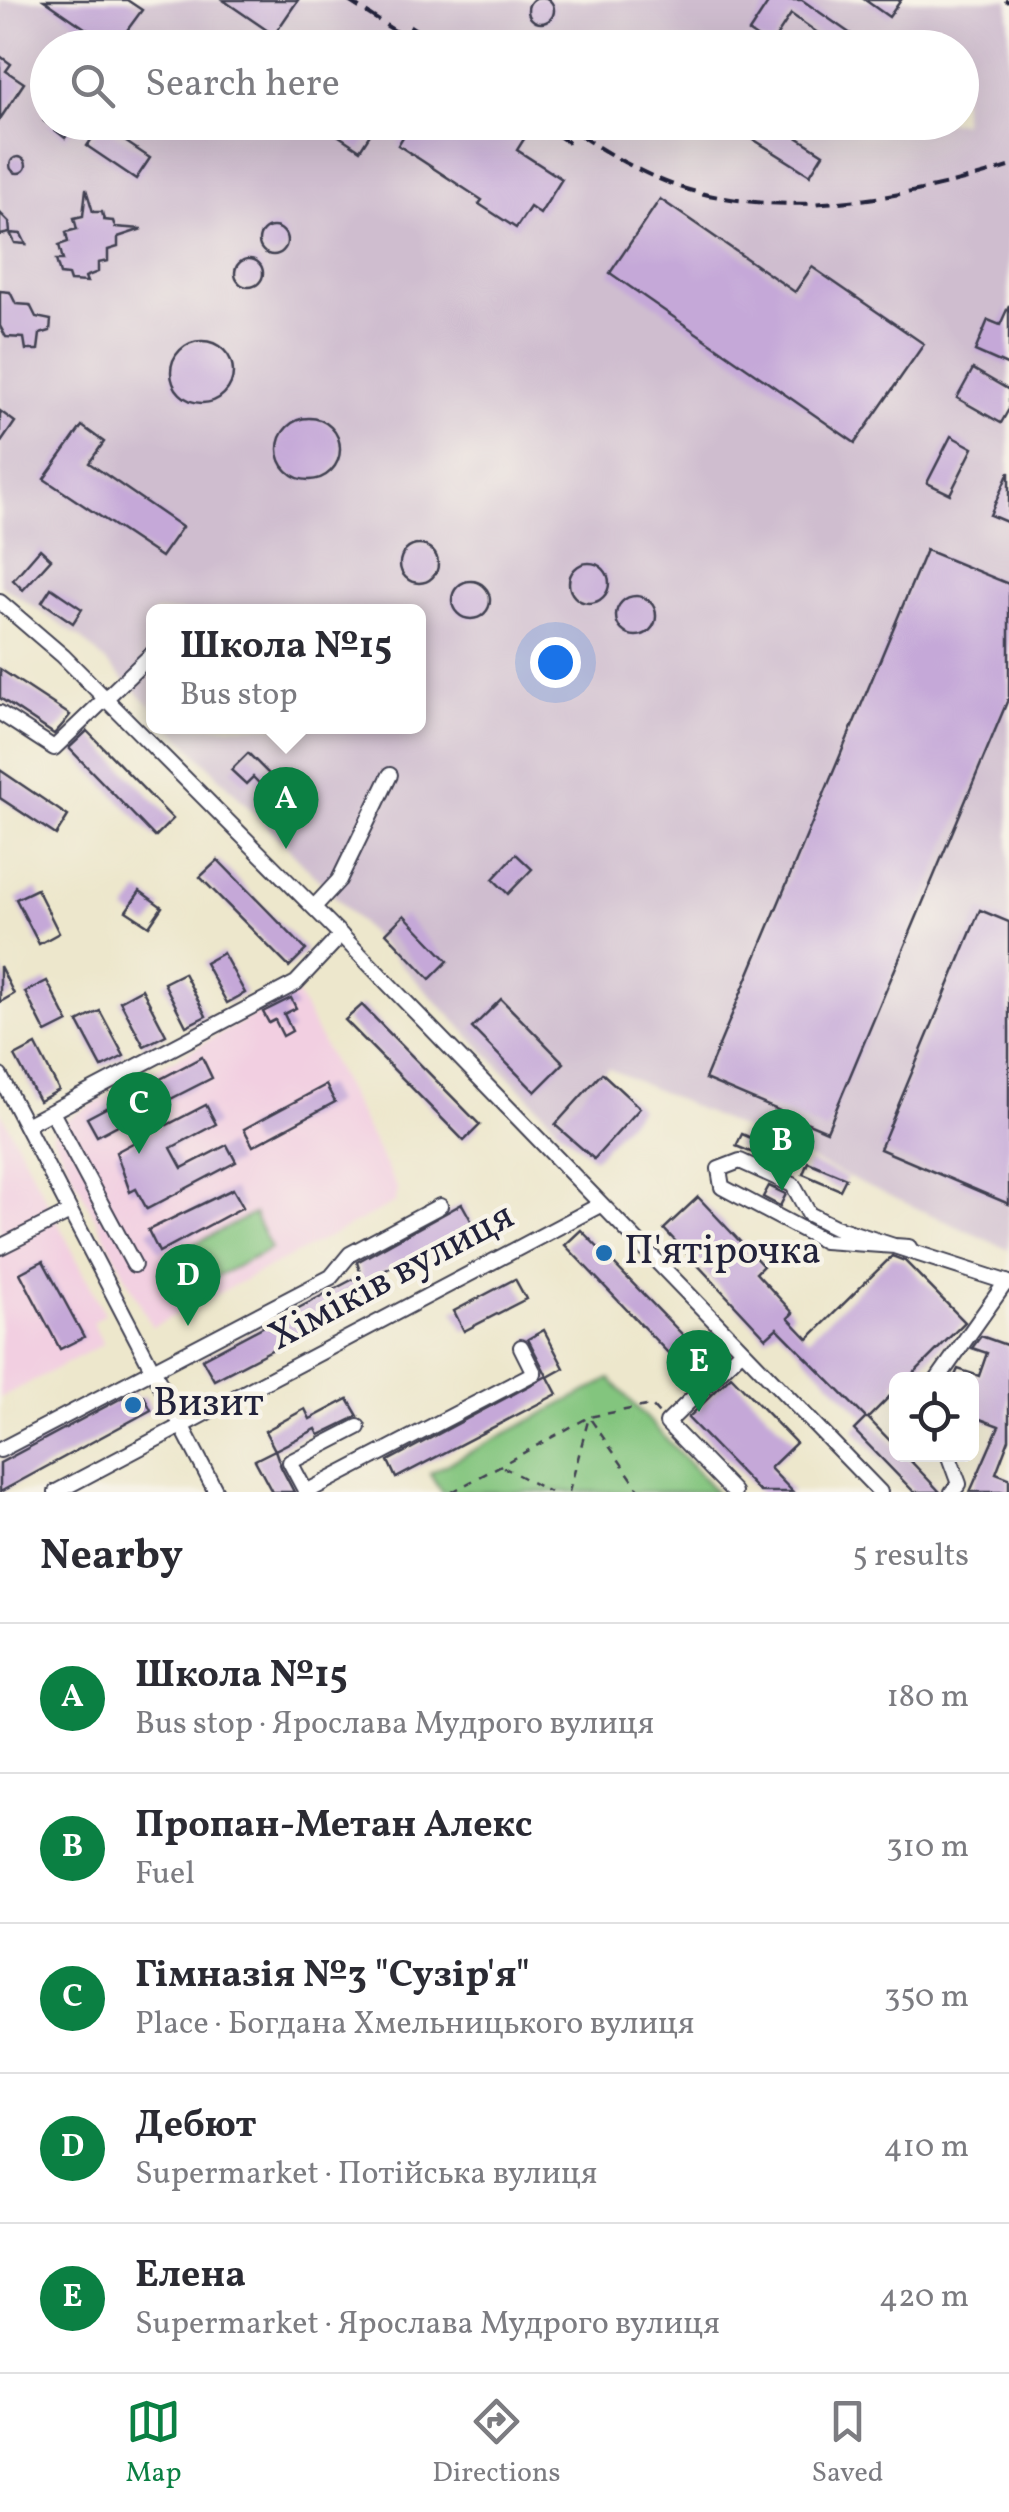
<!DOCTYPE html>
<html lang="en">
<head>
<meta charset="utf-8">
<style>
	:root { --surface:#fff; --page:#f2f2f3; --text:#2b2b33; --muted:#7c7c81; --line:#e1e1e2; --accent:#0b8043 }
	body { margin:0; font-family:Vollkorn,serif; background:var(--page); color:var(--text) }
	.controls { position:absolute; right:30px; bottom:30px; display:grid; overflow:hidden; border-radius:15px; box-shadow:0 10px 40px #0002 }
	.controls button { width:90px; height:90px; display:grid; place-items:center; padding:0; border:0; border-bottom:2px solid var(--line); background:var(--surface); color:var(--text); font:50px sans-serif }
	.you { position:absolute; left:555px; top:662px; width:35px; height:35px; margin:-25px; border:8px solid #fff; border-radius:50%; background:#1a73e8; box-shadow:0 0 0 15px #1a73e833 }
	.badge { display:grid; place-items:center; width:65px; height:65px; border-radius:50%; background:var(--accent); color:#fff; font-size:32px; font-weight:700 }
	.pin { position:absolute; translate:-50% -82px; filter:drop-shadow(0 2px 5px #0008) }
	.pin::after { content:''; position:absolute; top:52px; width:35px; height:30px; background:inherit; clip-path:polygon(0 0,100% 0,50% 100%) }
	.popup { position:absolute; left:146px; top:604px; width:280px; height:130px; box-sizing:border-box; display:grid; place-content:center; border-radius:15px; background:var(--surface); filter:drop-shadow(0 2px 8px #0005); font-size:32px; white-space:nowrap; color:var(--muted) }
	.popup b { font-size:38px; color:var(--text) }
	.popup::after { content:''; position:absolute; left:50%; top:100%; margin-left:-20px; border:20px solid transparent; border-top-color:var(--surface) }
	.list { margin:0; padding:0; list-style:none }
	h2 { display:flex; justify-content:space-between; align-items:center; height:130px; margin:0; padding:0 40px; font-size:42px }
	h2 small { font-size:32px; font-weight:400; color:var(--muted) }
	.list li { display:grid; grid-template-columns:65px 1fr auto; gap:30px; align-items:center; box-sizing:border-box; height:150px; padding:0 40px; border-top:2px solid var(--line) }
	.list b { display:block; font-size:38px; white-space:nowrap }
	.list p { margin:0; font-size:32px; white-space:nowrap; color:var(--muted) }
	.list em { font-size:32px; font-style:normal; color:var(--muted) }
	.icon { flex:none; width:55px; height:55px; fill:none; stroke:currentColor; stroke-width:2; stroke-linecap:round; stroke-linejoin:round }
	.map { position:relative; flex:none; width:1009px; height:1492px; overflow:hidden }
	.search { position:absolute; background:var(--surface); box-shadow:0 10px 40px #0002; left:30px; right:30px; top:30px; height:110px; display:flex; align-items:center; gap:25px; box-sizing:border-box; padding:0 35px; border-radius:55px; color:var(--muted); font-size:38px }
	.sheet { height:880px; background:var(--surface) }
	nav { display:flex; justify-content:space-around; align-items:center; box-sizing:border-box; height:140px; border-top:2px solid var(--line); background:var(--surface); font-size:28px; color:var(--muted) }
	nav a { display:grid; justify-items:center; gap:5px }
	nav .on { color:var(--accent) }
	.map>svg:first-child { display:block }
</style>
</head>
<body>
<div class="map">
<svg width="1009" height="1492" viewBox="0 0 1009 1492">
	<rect width="100%" height="100%" fill="#f7f3e8"/>
	<filter id="ink" filterUnits="userSpaceOnUse"><feTurbulence type="fractalNoise" baseFrequency=".01" numOctaves="2"/><feDisplacementMap in="SourceGraphic" scale="20" xChannelSelector="R" yChannelSelector="G"/><feConvolveMatrix kernelMatrix="1 2 1 2 8 2 1 2 1" color-interpolation-filters="sRGB"/></filter>
	<filter id="wash" filterUnits="userSpaceOnUse"><feTurbulence type="fractalNoise" baseFrequency=".0048" numOctaves="4" result="noise"/><feDisplacementMap in="SourceGraphic" scale="40" xChannelSelector="R" yChannelSelector="G"/><feGaussianBlur stdDeviation="2.25" result="paint"/><feColorMatrix in="noise" values="0 0 0 0 0 0 0 0 0 0 0 0 0 0 0 0 0 1.4 0 .05"/><feComposite in="paint" operator="in"/></filter>
	<g filter="url(#wash)">
		<rect width="100%" height="100%" fill="#ede7cc"/>
		<g fill="#f2cfe1">
			<path d="M 296,992 L 398,1190 L 395,1203 L 152,1327 L 52,1135 L 56,1125 Z"/>
			<path d="M 0,1110 L 105,1314 L 92,1322 L 103,1344 L 0,1398 Z"/>
		</g>
		<path fill="#cfbdcf" fill-rule="evenodd" d="M 0,0 L 1009,0 L 1009,1250 L 608,1068 L 555,1124 L 171,727 L 418,726 L 418,612 L 154,612 L 153,708 L 82,639 L 0,584 ZM 48,48 L 962,48 L 962,122 L 48,122 Z"/>
		<g fill="#83c57e" stroke="#52745c" stroke-width="2.5">
			<path d="M 254,1214 L 271,1249 L 203,1283 L 186,1248 Z"/>
			<path d="M 610,1379 L 716,1492 L 441,1492 L 430,1473 Z"/>
		</g>
		<g id="blocks">
			<g fill="#c5a8d8">
				<circle cx="541" cy="10" r="13"/>
				<path d="M 44,0 L 127,0 L 142,10 L 114,48 Z"/>
				<path d="M 223,0 L 298,0 L 274,35 Z"/>
				<path d="M 770,0 L 802,0 L 871,48 L 839,48 L 791,14 L 770,46 L 749,32 Z"/>
				<path d="M 865,0 L 901,0 L 889,17 Z"/>
				<path d="M 611,35 L 627,48 L 590,48 L 600,37 Z"/>
				<path d="M 0,56 L 11,64 L 6,71 L 24,83 L 0,119 Z"/>
				<path d="M 45,122 L 77,122 L 65,138 Z"/>
				<path d="M 318,122 L 378,122 L 360,150 Z"/>
				<path d="M 412,122 L 499,122 L 524,139 L 517,150 L 562,179 L 540,214 L 530,207 L 516,228 L 479,204 L 482,200 L 398,145 Z"/>
				<path d="M 726,122 L 773,122 L 823,154 L 810,175 Z"/>
				<path d="M 101,125 L 150,158 L 136,179 L 87,146 Z"/>
				<circle cx="18" cy="165" r="8"/>
				<path d="M 86,189 L 93,212 L 102,212 L 104,220 L 113,221 L 115,227 L 142,229 L 118,237 L 118,247 L 108,250 L 108,261 L 98,263 L 98,272 L 85,277 L 87,282 L 70,281 L 68,275 L 60,274 L 56,260 L 63,260 L 59,245 L 68,242 L 66,232 L 77,229 L 74,218 L 83,216 Z"/>
				<path d="M 660,199 L 795,292 L 812,267 L 924,344 L 855,443 L 610,273 Z"/>
				<path d="M 0,213 L 9,222 L 10,233 L 21,234 L 26,244 L 15,243 L 10,233 L 0,235 Z"/>
				<circle cx="273" cy="241" r="14"/>
				<circle cx="249" cy="273" r="14"/>
				<path d="M 0,291 L 10,292 L 16,304 L 30,305 L 36,317 L 51,320 L 50,331 L 40,334 L 38,350 L 26,350 L 24,338 L 6,337 L 0,326 Z"/>
				<path d="M 1009,305 L 1009,366 L 975,351 L 988,320 L 1000,325 Z"/>
				<circle cx="202" cy="372" r="31"/>
				<path d="M 973,369 L 1009,390 L 1009,409 L 1001,423 L 957,398 Z"/>
				<path d="M 0,411 L 15,422 L 0,444 Z"/>
				<circle cx="309" cy="449" r="31"/>
				<path d="M 82,426 L 104,442 L 89,463 L 182,527 L 161,557 L 44,479 Z"/>
				<path d="M 951,436 L 973,448 L 950,494 L 927,483 Z"/>
				<path d="M 1009,472 L 1009,523 L 990,515 Z"/>
				<circle cx="419" cy="564" r="19"/>
				<path d="M 40,549 L 51,559 L 23,590 L 13,580 Z"/>
				<path d="M 926,550 L 1009,584 L 1009,697 L 827,1131 L 705,1079 Z"/>
				<circle cx="589" cy="583" r="20"/>
				<circle cx="471" cy="600" r="19"/>
				<path d="M 51,588 L 82,609 L 73,623 L 42,602 Z"/>
				<circle cx="636" cy="616" r="20"/>
				<path d="M 0,669 L 70,715 L 63,724 L 54,734 L 0,698 Z"/>
				<path d="M 87,731 L 173,819 L 155,837 L 69,748 Z"/>
				<path d="M 248,753 L 285,790 L 275,800 L 253,777 L 246,784 L 231,770 Z"/>
				<path d="M 0,770 L 68,816 L 56,835 L 0,798 Z"/>
				<path d="M 516,854 L 532,869 L 508,894 L 493,879 Z"/>
				<path d="M 218,860 L 306,950 L 289,967 L 200,877 Z"/>
				<path d="M 37,889 L 59,933 L 39,944 L 16,899 Z"/>
				<path d="M 140,891 L 162,907 L 149,926 L 126,911 Z"/>
				<path d="M 980,910 L 1009,922 L 1009,1204 L 880,1149 Z"/>
				<path d="M 404,915 L 448,961 L 430,979 L 386,933 Z"/>
				<path d="M 223,953 L 245,993 L 227,1003 L 205,963 Z"/>
				<path d="M 0,966 L 14,994 L 0,1002 Z"/>
				<path d="M 184,973 L 206,1016 L 186,1026 L 164,983 Z"/>
				<path d="M 47,981 L 68,1022 L 46,1033 L 25,992 Z"/>
				<path d="M 142,989 L 166,1035 L 144,1046 L 120,1001 Z"/>
				<path d="M 291,998 L 296,1008 L 284,1014 L 292,1031 L 283,1036 L 275,1020 L 269,1023 L 263,1012 Z"/>
				<path d="M 501,999 L 564,1063 L 535,1092 L 472,1028 Z"/>
				<path d="M 362,1005 L 480,1125 L 464,1141 L 345,1020 Z"/>
				<path d="M 100,1011 L 124,1056 L 102,1067 L 78,1022 Z"/>
				<path d="M 36,1045 L 59,1090 L 39,1101 L 15,1056 Z"/>
				<path d="M 202,1057 L 212,1078 L 157,1106 L 167,1125 L 206,1105 L 216,1124 L 171,1148 L 182,1168 L 227,1145 L 236,1162 L 147,1209 L 136,1189 L 130,1192 L 116,1152 L 159,1129 L 148,1109 L 97,1136 L 87,1118 Z"/>
				<path d="M 602,1073 L 640,1108 L 594,1159 L 555,1125 Z"/>
				<path d="M 326,1085 L 335,1102 L 253,1146 L 244,1129 Z"/>
				<path d="M 742,1134 L 758,1141 L 753,1153 L 736,1146 Z"/>
				<path d="M 808,1162 L 846,1178 L 840,1190 L 803,1174 Z"/>
				<path d="M 769,1186 L 786,1194 L 780,1206 L 763,1197 Z"/>
				<path d="M 233,1189 L 243,1207 L 159,1252 L 148,1230 Z"/>
				<path d="M 698,1197 L 763,1266 L 756,1273 L 793,1313 L 788,1318 L 808,1339 L 892,1256 L 905,1261 L 965,1322 L 907,1380 L 896,1380 L 896,1390 L 868,1418 L 896,1447 L 896,1454 L 904,1454 L 940,1492 L 914,1492 L 854,1430 L 866,1418 L 777,1328 L 766,1338 L 664,1229 Z"/>
				<path d="M 462,1204 L 473,1224 L 365,1281 L 373,1297 L 214,1380 L 202,1359 L 361,1275 L 357,1262 Z"/>
				<path d="M 581,1230 L 709,1362 L 692,1378 L 565,1245 Z"/>
				<path d="M 43,1261 L 84,1337 L 60,1349 L 20,1273 Z"/>
				<path d="M 515,1279 L 526,1299 L 464,1331 L 454,1311 Z"/>
				<path d="M 544,1330 L 564,1368 L 548,1377 L 557,1394 L 396,1478 L 388,1461 L 547,1376 L 528,1339 Z"/>
				<path d="M 981,1336 L 1009,1346 L 1009,1439 L 996,1473 L 1009,1478 L 1009,1492 L 970,1492 L 999,1426 L 972,1416 L 972,1380 L 953,1380 L 958,1369 L 979,1376 L 987,1353 L 972,1348 Z"/>
				<path d="M 731,1376 L 796,1443 L 770,1468 L 793,1492 L 760,1492 L 688,1418 Z"/>
				<path d="M 133,1392 L 137,1400 L 144,1396 L 151,1410 L 0,1492 L 0,1463 Z"/>
				<path d="M 348,1399 L 358,1416 L 319,1435 L 316,1429 L 275,1450 L 265,1431 L 305,1409 L 310,1419 Z"/>
				<path d="M 275,1450 L 281,1467 L 294,1492 L 272,1492 L 255,1460 Z"/>
			</g>
		</g>
	</g>
	<g filter="url(#ink)">
		<use href="#blocks" fill-opacity="0" stroke="#404051" stroke-width="2.5"/>
		<g fill="none" stroke-linecap="round" stroke-linejoin="round">
			<defs>
				<g id="minor">
					<path d="M 0,602 L 63,656 L 341,935 L 880,1492"/>
					<path d="M 0,713 L 54,748 L 152,654"/>
					<path d="M 314,907 L 339,880 L 390,775"/>
					<path d="M 0,1076 L 216,1492"/>
					<path d="M 52,1112 L 134,1265"/>
					<path d="M 26,1125 L 296,983 L 341,935"/>
					<path d="M 0,1247 L 70,1212"/>
					<path d="M 909,1247 L 824,1241 L 722,1187 L 719,1169 L 740,1161 L 793,1185 L 809,1214 L 835,1227 L 1009,1283"/>
					<path d="M 937,1380 L 1006,1282"/>
					<path d="M 0,1450 L 331,1277 L 350,1254 L 440,1206"/>
					<path d="M 948,1454 L 959,1484 L 952,1492"/>
					<path d="M 56,1492 L 600,1205"/>
					<path d="M 306,1492 L 534,1373 L 521,1347"/>
					<path d="M 306,1492 L 290,1462 L 358,1427"/>
					<path d="M 734,1492 L 667,1423 L 741,1351"/>
				</g>
			</defs>
			<use href="#minor" stroke="#404051" stroke-width="18"/>
			<g stroke="#404051" stroke-width="2.5" stroke-dasharray="8 8" stroke-linecap="butt">
				<path d="M 503,1467 L 550,1492"/>
				<path d="M 452,1492 L 589,1417 L 641,1492"/>
				<path d="M 569,1492 L 589,1417 L 651,1405 L 659,1414"/>
			</g>
			<use href="#minor" stroke="#fff" stroke-width="14"/>
			<g stroke="#22223b" stroke-width="4" stroke-dasharray="15 8" stroke-linecap="butt">
				<path d="M 347,0 L 421,48"/>
				<path d="M 1005,0 L 1009,2"/>
				<path d="M 410,26 L 444,48"/>
				<path d="M 538,122 L 569,143"/>
				<path d="M 559,122 C 599,148 642,176 689,190 C 791,219 910,198 1009,167"/>
			</g>
		</g>
	</g>
	<g fill="#1f6fb2" stroke="#f7f3e8" stroke-width="4">
		<circle cx="604" cy="1253" r="10"/>
		<circle cx="133" cy="1405" r="10"/>
	</g>
	<g text-anchor="middle" dominant-baseline="central" stroke-width="9" stroke-linejoin="round" paint-order="stroke">
		<g font-size="40" fill="#22223b" stroke="#f7f3e8" text-anchor="start">
			<text x="624" y="1253">П'ятірочка</text>
			<text x="153" y="1405">Визит</text>
		</g>
		<g font-size="40" fill="#22223b" stroke="#f7f3e8">
			<text transform="translate(392 1278) rotate(-28)">Хіміків вулиця</text>
		</g>
	</g>
</svg>
<div class="controls">
<button><svg class="icon" aria-label="locate" viewBox="0 0 24 24"><circle cx="12" cy="12" r="6"/><path d="M12 2v4M12 18v4M2 12h4M18 12h4"/></svg></button>
</div>
<div class="you"></div>
<div class="pin badge" style="left:286px;top:849px">A</div>
<div class="popup"><b>Школа №15</b>Bus stop</div>
<div class="pin badge" style="left:782px;top:1191px">B</div>
<div class="pin badge" style="left:139px;top:1154px">C</div>
<div class="pin badge" style="left:188px;top:1326px">D</div>
<div class="pin badge" style="left:699px;top:1412px">E</div>
<div class="search"><svg class="icon" aria-label="search" viewBox="0 0 24 24"><circle cx="10" cy="10" r="6"/><path d="M15 15l6 6"/></svg>Search here</div>
</div>
<section class="sheet">
<h2>Nearby<small>5 results</small></h2>
<ul class="list">
<li><span class="badge">A</span><div><b>Школа №15</b><p>Bus stop · Ярослава Мудрого вулиця</p></div><em>180 m</em></li>
<li><span class="badge">B</span><div><b>Пропан-Метан Алекс</b><p>Fuel</p></div><em>310 m</em></li>
<li><span class="badge">C</span><div><b>Гімназія №3 &quot;Сузір'я&quot;</b><p>Place · Богдана Хмельницького вулиця</p></div><em>350 m</em></li>
<li><span class="badge">D</span><div><b>Дебют</b><p>Supermarket · Потійська вулиця</p></div><em>410 m</em></li>
<li><span class="badge">E</span><div><b>Елена</b><p>Supermarket · Ярослава Мудрого вулиця</p></div><em>420 m</em></li>
</ul>
</section>
<nav>
<a class="on"><svg class="icon" aria-label="map" viewBox="0 0 24 24"><path d="M3 6l6-2 6 2 6-2v14l-6 2-6-2-6 2zM9 4v14M15 6v14"/></svg>Map</a>
<a><svg class="icon" aria-label="directions" viewBox="0 0 24 24"><path d="M12 3l9 9-9 9-9-9zM9 14v-3h6M13 9l2 2-2 2"/></svg>Directions</a>
<a><svg class="icon" aria-label="saved" viewBox="0 0 24 24"><path d="M7 4h10v16l-5-4-5 4z"/></svg>Saved</a>
</nav>
</body>
</html>
